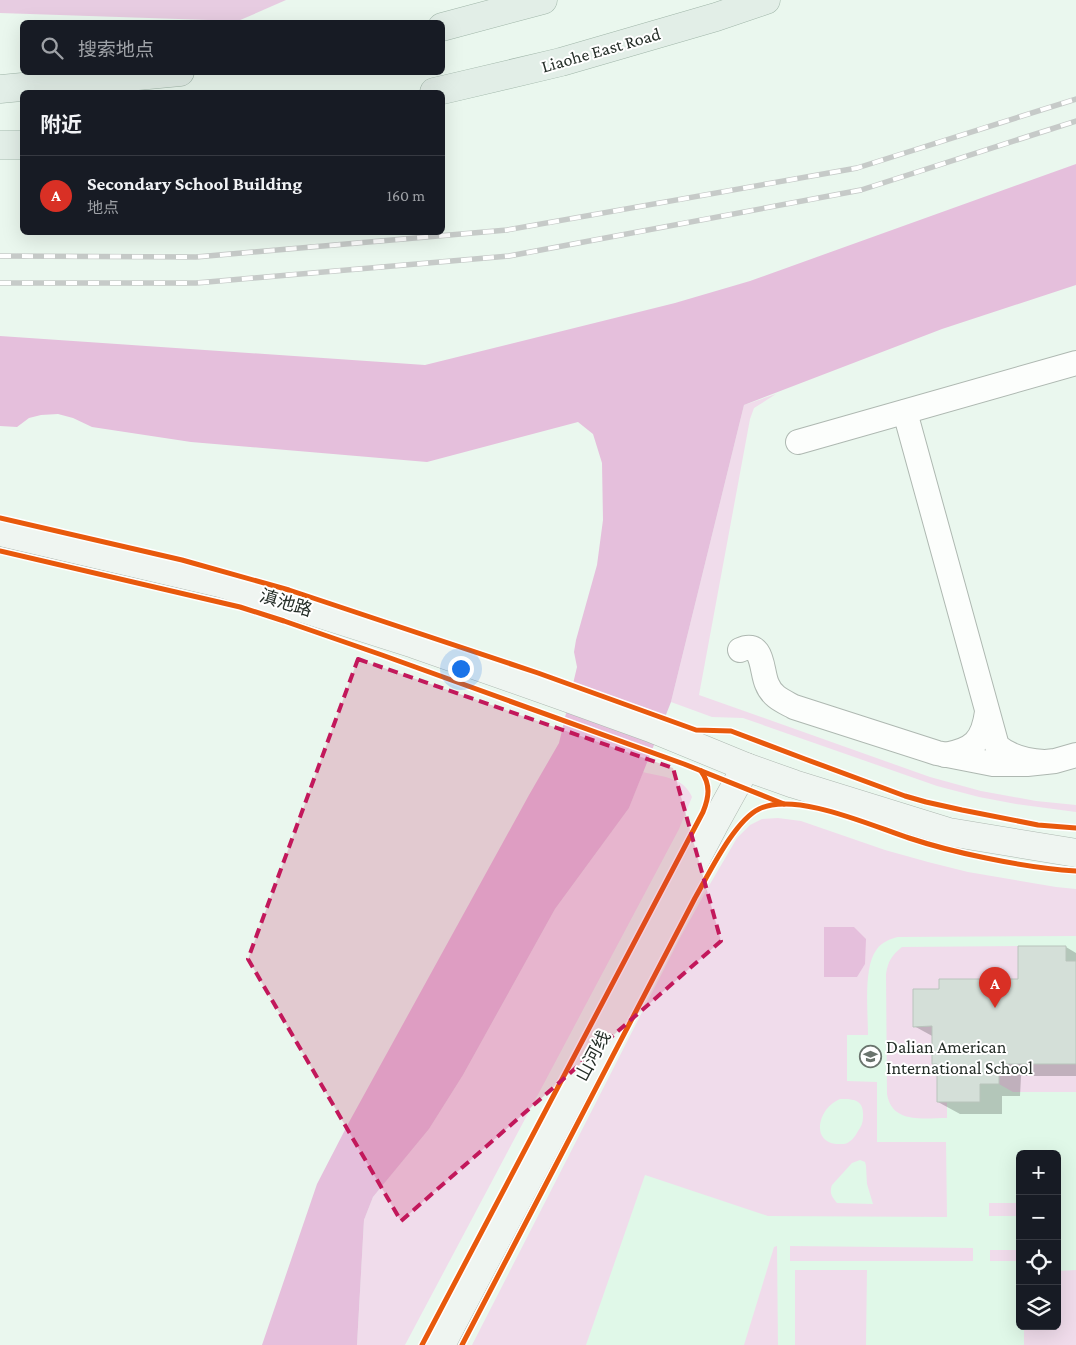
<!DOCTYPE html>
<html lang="zh">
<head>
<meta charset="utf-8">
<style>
	:root { --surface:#171b24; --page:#20242c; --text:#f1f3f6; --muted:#9ea1a6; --line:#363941; --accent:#d93025 }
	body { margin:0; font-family:"Crimson Pro","Noto Sans SC",serif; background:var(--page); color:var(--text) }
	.controls { position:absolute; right:15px; bottom:15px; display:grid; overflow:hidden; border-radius:8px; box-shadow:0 5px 20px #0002 }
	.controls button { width:45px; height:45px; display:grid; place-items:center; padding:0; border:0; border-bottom:1px solid var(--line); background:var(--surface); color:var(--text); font:25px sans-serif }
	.you { position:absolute; left:460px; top:668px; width:18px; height:18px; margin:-12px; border:4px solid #fff; border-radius:50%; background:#1a73e8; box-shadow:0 0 0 8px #1a73e833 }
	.badge { display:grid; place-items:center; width:32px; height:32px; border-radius:50%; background:var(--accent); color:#fff; font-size:16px; font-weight:700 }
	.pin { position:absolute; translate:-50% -41px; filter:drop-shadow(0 1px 2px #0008) }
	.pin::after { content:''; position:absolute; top:26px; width:18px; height:15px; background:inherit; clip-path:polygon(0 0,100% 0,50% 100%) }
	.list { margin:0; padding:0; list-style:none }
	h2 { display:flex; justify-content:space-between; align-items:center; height:65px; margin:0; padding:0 20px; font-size:21px }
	h2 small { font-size:16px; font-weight:400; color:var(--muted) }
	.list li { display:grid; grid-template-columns:32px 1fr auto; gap:15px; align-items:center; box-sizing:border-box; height:80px; padding:0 20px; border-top:1px solid var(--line) }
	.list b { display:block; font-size:19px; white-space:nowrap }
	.list p { margin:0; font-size:16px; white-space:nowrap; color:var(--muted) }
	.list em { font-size:16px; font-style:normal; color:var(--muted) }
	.icon { flex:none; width:28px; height:28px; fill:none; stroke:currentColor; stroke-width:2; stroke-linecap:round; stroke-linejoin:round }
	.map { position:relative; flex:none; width:1076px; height:1345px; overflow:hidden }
	.search { position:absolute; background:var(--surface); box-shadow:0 5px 20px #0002; left:20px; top:20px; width:425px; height:55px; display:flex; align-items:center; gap:12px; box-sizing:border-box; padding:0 18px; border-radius:8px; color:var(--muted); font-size:19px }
	.panel { position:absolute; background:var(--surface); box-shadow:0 5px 20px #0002; left:20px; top:90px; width:425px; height:145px; border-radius:8px }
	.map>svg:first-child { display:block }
</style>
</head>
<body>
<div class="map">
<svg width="1076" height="1345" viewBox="0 0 1076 1345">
	<rect width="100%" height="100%" fill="#eaf7ee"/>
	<path fill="#e0f8e8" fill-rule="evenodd" d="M 1076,927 L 1076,1345 L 567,1345 L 695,961 L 761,928 ZM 1020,1154 L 1057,1154 L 1057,1326 L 1020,1326 Z"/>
	<g fill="#f0dceb" fill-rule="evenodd">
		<path d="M 776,394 L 754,408 L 750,419 L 699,695 L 930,777 L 981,791 L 1036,801 L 1076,805 L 1076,812 L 1016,804 L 979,797 L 937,786 L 743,718 L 712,717 L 671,702 L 744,405 Z"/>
		<path d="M 643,772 C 662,777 684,777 692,797 L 679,829 L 405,1345 L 357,1345 L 364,1220 L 373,1197 L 429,1129 L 463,1075 L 555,909 L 629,808 Z"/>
		<path d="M 778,818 L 801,821 L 885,850 L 928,862 L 968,872 L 1056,887 L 1076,889 L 1076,936 L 898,937 C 890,939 882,942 877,949 C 863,966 868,1012 868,1035 L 847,1035 L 847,1081 L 877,1082 L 877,1142 L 946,1142 L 947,1217 L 768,1216 L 645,1175 L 586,1345 L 472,1345 L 681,936 L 710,884 L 737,838 L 750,825 L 762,819 ZM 840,1099 C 855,1099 864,1100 863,1117 C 863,1123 861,1127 858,1131 C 855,1137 850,1143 844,1144 C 842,1144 837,1144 836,1144 C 819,1142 817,1127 823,1115 C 827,1107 833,1102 840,1099 ZM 860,1160 L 865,1162 L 866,1166 L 867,1184 L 873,1204 L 837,1203 C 832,1197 829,1193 832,1185 L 852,1163 Z"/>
		<path d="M 1018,946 L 1018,979 L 939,979 L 939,989 L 913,989 L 913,1027 L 932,1026 L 932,1064 L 937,1064 L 937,1102 L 947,1102 L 947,1118 C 923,1118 892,1124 887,1094 L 886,974 C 888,961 892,955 902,947 Z"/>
		<path d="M 999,1064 L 1076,1064 L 1076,1092 L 1013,1092 L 999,1084 Z"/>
		<rect x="989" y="1203" width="31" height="13"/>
		<path d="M 777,1246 L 778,1345 L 744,1345 L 774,1247 Z"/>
		<path d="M 790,1246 L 973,1248 L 973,1261 L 790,1261 Z"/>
		<rect x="990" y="1250" width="30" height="11"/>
		<path d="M 795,1270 L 867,1270 L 866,1345 L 795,1345 Z"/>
		<path d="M 1076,1270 L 1076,1345 L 1024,1345 L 1024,1326 L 1057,1326 L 1057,1271 Z"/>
	</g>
	<path fill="#e7cce1" d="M 0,0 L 286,0 L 238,21 L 0,13 Z"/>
	<g fill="#e5bfdc">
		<path d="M 1076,164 L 1076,285 L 942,329 L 744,405 L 671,702 L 629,808 L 555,909 L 463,1075 L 429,1129 L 373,1197 L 364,1220 L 357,1345 L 262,1345 L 317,1184 L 348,1124 L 529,795 L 559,743 L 577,667 L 574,652 L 576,640 L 597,565 L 603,520 L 602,463 L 593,434 L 578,422 L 427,462 L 191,442 L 92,427 L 73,418 L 58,414 L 41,415 L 29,418 L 17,427 L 0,426 L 0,336 L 425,365 L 675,303 L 750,281 Z"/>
		<path d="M 824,927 L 854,927 L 866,939 L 865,964 L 857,977 L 824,977 Z"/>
	</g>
	<path fill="#0003" d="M 1066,947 L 1076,953 L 1076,1076 L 1021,1076 L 1020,1096 L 1002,1096 L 1002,1114 L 960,1114 L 938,1102 L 938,1066 L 933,1064 L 934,1037 L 914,1026 L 940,990 L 1019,980 Z"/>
	<path fill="#d4dfd8" stroke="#b9c4bc" d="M 1018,946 L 1066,946 L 1066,961 L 1076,961 L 1076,1064 L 999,1064 L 999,1084 L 980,1084 L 980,1102 L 937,1102 L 937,1064 L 932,1064 L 932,1026 L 913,1027 L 913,989 L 939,989 L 939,979 L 1018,979 Z"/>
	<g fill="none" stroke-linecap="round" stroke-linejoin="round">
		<defs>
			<g id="street">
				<path d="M 905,412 L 997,746 C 1010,757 1027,761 1044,762"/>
				<path d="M 798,442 L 1076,363"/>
				<path d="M 740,650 C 764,639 761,671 767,684 C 772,697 783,701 794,707 L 937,753 L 993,764 L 1027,764 L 1055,761 L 1076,755"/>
				<path d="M 945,755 C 973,750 983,741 987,712"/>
			</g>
			<g id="secondary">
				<path d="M 0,532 L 220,583 L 289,604 L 414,644 L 565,697 L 651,728 L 746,767 L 794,784 L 949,832 L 1076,853"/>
				<path d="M 441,1345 L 715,823 L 746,767"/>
			</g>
			<g id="primary">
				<path d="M 442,27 L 543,0"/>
				<path d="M 0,89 L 180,72"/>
				<path d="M 434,92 L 561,62 L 716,17 L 766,0"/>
				<path d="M 0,145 L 22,145"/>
			</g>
		</defs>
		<use href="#street" stroke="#aeb8b1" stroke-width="26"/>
		<use href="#secondary" stroke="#aeb8b1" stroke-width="29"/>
		<use href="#primary" stroke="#a0b6a9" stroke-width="29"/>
		<use href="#street" stroke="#fcfefc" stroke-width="24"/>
		<use href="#secondary" stroke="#eff5f1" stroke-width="28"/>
		<use href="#primary" stroke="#e2eee7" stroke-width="28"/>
		<defs>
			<g id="rail">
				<path d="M 0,256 L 196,257 L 507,230 L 857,168 L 1076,99"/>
				<path d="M 0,283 L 196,283 L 509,256 L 861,190 L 1076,121"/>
			</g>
		</defs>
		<use href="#rail" stroke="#c6cac8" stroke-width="5.5"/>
		<use href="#rail" stroke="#fff" stroke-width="4" stroke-dasharray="11" stroke-linecap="butt"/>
		<defs>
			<g id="cycleway">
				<path d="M 0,518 L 182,560 L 289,590 L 538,673 L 696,730 L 731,731 L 805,759 L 905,796 L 926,802 L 962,810 L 1038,825 L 1076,828"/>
				<path d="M 0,551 L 240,607 L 284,621 L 382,655 L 684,764 L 784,804"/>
				<path d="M 422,1345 L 703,812 C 709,797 711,785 701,771"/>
				<path d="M 462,1345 L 695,898 C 709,874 734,821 759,809 C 795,791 872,826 909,838 C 933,846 961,853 986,858 C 1015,864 1046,869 1076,871"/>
			</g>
		</defs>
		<use href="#cycleway" stroke="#fff" stroke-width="8"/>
		<use href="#cycleway" stroke="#e8590c" stroke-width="5"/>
	</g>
	<path fill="#c2185b" fill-opacity="0.2" stroke="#c2185b" stroke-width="4" stroke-dasharray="10 6" stroke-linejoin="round" d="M 358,659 L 673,768 L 721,941 L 401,1221 L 248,959 Z"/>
	<defs>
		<symbol id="school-ring" viewBox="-11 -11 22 22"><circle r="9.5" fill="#fff" stroke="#6a746d" stroke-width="1.5"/><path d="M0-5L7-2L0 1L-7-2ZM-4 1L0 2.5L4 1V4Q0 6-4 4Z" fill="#6a746d"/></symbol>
	</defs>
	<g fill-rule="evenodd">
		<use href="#school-ring" x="858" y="1044" width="25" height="25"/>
	</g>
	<g text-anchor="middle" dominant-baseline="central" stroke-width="4" stroke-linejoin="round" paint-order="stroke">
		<g font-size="18" fill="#252e28" stroke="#fff">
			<text transform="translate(601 50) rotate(-16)">Liaohe East Road</text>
			<text transform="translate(286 603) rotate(17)">滇池路</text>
			<text transform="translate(593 1056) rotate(-62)">山河线</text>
		</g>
		<g font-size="18" fill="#252e28" stroke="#fff" text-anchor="start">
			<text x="886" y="1047">Dalian American<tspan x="886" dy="21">International School</tspan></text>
		</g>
	</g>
</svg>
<div class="controls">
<button>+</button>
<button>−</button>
<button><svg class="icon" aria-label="locate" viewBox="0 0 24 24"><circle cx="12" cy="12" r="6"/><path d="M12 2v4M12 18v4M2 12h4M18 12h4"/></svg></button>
<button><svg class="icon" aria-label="layers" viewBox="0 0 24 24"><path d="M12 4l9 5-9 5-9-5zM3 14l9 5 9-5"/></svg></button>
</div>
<div class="you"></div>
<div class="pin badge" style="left:995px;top:1008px">A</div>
<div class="search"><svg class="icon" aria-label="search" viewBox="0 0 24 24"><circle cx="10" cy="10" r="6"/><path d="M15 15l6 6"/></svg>搜索地点</div>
<section class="panel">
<h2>附近<small></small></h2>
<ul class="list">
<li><span class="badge">A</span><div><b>Secondary School Building</b><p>地点</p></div><em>160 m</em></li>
</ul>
</section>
</div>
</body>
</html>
